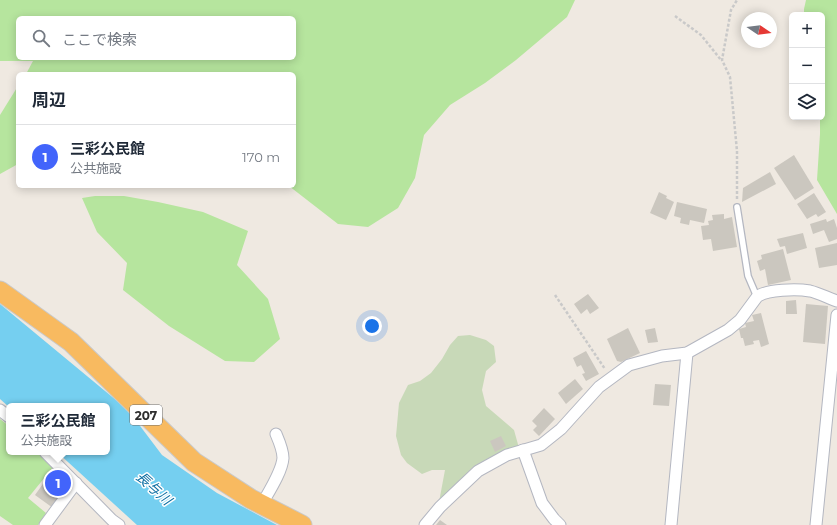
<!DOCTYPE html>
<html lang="ja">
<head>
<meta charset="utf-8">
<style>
	:root { --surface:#fff; --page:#f6f6f7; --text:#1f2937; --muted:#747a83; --line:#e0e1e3; --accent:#4264fb }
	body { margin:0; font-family:Montserrat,"Noto Sans JP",sans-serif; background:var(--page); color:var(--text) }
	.controls { position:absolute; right:12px; top:12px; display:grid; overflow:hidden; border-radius:6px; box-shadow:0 2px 10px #0003 }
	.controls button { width:36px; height:36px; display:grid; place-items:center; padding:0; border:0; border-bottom:1px solid var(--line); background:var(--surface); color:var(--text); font:20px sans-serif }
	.compass { position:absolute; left:741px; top:12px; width:36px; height:36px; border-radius:50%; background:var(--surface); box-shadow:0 2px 10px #0003; rotate:103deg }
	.you { position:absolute; left:372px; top:326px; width:14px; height:14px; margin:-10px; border:3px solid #fff; border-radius:50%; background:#1a73e8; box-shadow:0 0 0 6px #1a73e833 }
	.badge { display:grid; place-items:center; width:26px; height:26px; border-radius:50%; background:var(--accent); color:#fff; font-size:13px; font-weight:700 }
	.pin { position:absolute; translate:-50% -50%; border:2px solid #fff; box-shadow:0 1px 4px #0006 }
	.popup { position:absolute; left:6px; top:403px; width:104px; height:52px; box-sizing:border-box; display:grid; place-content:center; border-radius:6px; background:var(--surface); filter:drop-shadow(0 1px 3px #0005); font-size:13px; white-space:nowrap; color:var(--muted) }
	.popup b { font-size:15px; color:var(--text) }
	.popup::after { content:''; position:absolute; left:50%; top:100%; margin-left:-8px; border:8px solid transparent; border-top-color:var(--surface) }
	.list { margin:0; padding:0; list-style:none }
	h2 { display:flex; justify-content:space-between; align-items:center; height:52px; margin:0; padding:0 16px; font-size:17px }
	h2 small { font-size:13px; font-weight:400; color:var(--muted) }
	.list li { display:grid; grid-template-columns:26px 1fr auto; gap:12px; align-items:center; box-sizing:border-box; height:64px; padding:0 16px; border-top:1px solid var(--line) }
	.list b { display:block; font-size:15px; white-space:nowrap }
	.list p { margin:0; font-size:13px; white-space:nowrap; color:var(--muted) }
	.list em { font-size:13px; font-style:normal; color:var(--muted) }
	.icon { flex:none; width:22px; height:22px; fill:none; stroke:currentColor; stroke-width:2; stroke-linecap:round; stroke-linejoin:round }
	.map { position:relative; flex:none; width:837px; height:525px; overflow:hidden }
	.search { position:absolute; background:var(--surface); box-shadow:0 2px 10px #0003; left:16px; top:16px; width:280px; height:44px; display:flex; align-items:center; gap:10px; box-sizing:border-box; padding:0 14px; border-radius:6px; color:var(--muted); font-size:15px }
	.panel { position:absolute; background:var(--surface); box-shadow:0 2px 10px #0003; left:16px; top:72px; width:280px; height:116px; border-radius:6px }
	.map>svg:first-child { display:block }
</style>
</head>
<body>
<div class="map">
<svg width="837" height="525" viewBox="0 0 837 525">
	<rect width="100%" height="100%" fill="#efe9e1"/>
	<g fill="#b6e59e" fill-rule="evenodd">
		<path d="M 0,0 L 575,0 L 567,17 L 516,60 L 485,83 L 450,105 L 424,135 L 415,178 L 398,208 L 368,227 L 338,224 L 289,186 L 294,186 L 294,74 L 26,74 L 33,61 L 0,61 ZM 18,18 L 294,18 L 294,58 L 18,58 Z"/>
		<path d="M 806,0 L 837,0 L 837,214 L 817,180 L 820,134 L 820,117 L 822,117 L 822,15 L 804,15 L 804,9 Z"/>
		<path d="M 18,86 L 18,164 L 0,174 L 0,115 Z"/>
		<path d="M 95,196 L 124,196 L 158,202 L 203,212 L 248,231 L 237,265 L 268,299 L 280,339 L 254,362 L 225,361 L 169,326 L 123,290 L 127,263 L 97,232 L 82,198 Z"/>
		<path d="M 0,419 L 9,426 L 9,452 L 38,452 L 54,466 L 28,498 L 46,513 L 38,525 L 13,525 L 0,516 Z"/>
	</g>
	<path fill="#c8d9b8" d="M 470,335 L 486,340 L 494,346 L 496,362 L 486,371 L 482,390 L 486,406 L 514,430 L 519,448 L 494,456 L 472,468 L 439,502 L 445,470 L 432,470 L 422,474 L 407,463 L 401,455 L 396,436 L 399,403 L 408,385 L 420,381 L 431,373 L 442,359 L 450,345 L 458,336 Z"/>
	<path fill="#75cff0" d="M 0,304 L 128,410 L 162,455 L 217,493 L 277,525 L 137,525 L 57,452 L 107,452 L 107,406 L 9,406 L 9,407 L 0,399 Z"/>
	<g fill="#cbc7bf">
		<path d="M 794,155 L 814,188 L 795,200 L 774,168 Z"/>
		<path d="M 770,172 L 776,184 L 742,202 L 743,188 Z"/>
		<path d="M 659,192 L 667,196 L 666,198 L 674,202 L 666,220 L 650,213 Z"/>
		<path d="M 814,193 L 826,212 L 818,217 L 816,214 L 807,219 L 797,204 Z"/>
		<path d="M 677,202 L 707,209 L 704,223 L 690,220 L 689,225 L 680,223 L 681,218 L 674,216 Z"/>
		<path d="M 724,214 L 724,219 L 732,217 L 737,247 L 713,251 L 711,239 L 703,240 L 701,226 L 709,225 L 708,221 L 713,220 L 712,215 Z"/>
		<path d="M 826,219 L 827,222 L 834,219 L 837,228 L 837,239 L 829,242 L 824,230 L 813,234 L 810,224 Z"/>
		<path d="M 803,233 L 807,248 L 787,254 L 785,246 L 780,247 L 777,239 Z"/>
		<path d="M 837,243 L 837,265 L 819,268 L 815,248 Z"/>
		<path d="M 783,249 L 791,280 L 768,285 L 765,269 L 760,271 L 757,261 L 762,259 L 761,255 Z"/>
		<path d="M 588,294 L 599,308 L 590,314 L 587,309 L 581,314 L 574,304 Z"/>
		<path d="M 796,300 L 797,314 L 786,314 L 786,301 Z"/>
		<path d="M 806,304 L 828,306 L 825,344 L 803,342 Z"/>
		<path d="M 761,313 L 769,344 L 761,347 L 759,340 L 753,341 L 754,344 L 745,346 L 743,338 L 741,338 L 739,329 L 746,327 L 745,323 L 754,321 L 752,315 Z"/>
		<path d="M 628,328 L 640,353 L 621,362 L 617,361 L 607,339 Z"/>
		<path d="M 655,328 L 658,342 L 648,343 L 645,330 Z"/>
		<path d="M 586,351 L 599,374 L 586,381 L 582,374 L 585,373 L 581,365 L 577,367 L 573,358 Z"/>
		<path d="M 575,379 L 583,389 L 566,404 L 558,393 Z"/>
		<path d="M 655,384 L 671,385 L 669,406 L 653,405 Z"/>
		<path d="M 544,408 L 555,419 L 539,436 L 533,430 L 537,426 L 532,421 Z"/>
		<path d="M 501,436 L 506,446 L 495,452 L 490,441 Z"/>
		<path d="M 50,474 L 61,482 L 60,484 L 67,489 L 53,508 L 35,495 Z"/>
		<path d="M 440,520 L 447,525 L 436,525 Z"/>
	</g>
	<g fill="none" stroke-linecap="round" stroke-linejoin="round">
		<defs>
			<path id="service" d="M 737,207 L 748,276 L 757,297"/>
			<g id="minor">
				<path d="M 0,410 L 9,417"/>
				<path d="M 523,450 L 542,503 L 554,519 L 560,525"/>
				<path d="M 45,452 L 112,520 L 119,525"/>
				<path d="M 262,504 C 268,493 282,472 283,458 C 283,450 279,441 276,434"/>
				<path d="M 45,525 L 76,483"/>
				<path d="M 425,525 L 440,507 L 478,471 L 507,455 L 541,445 L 561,429 L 599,387 L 629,365 L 662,356 L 687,353 L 728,330 L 740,320 L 757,297 C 766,289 798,289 810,291 C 819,293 828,298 837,301"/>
				<path d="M 671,525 L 687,353"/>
				<path d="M 816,525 L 837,315"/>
			</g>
			<path id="trunk" d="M 0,291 L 71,342 L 194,462 L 251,499 L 302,525"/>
		</defs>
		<use href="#service" stroke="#b4b7c1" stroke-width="8"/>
		<use href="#minor" stroke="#b4b7c1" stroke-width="13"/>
		<use href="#trunk" stroke="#c9c9c9" stroke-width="21"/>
		<g stroke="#c9c9c9" stroke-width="2.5" stroke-dasharray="3 2" stroke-linecap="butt">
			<path d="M 675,16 L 701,35 L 721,60"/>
			<path d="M 737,199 L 737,151 L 730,77 L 722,60 L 731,10 L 737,0"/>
			<path d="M 555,295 L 605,369"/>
		</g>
		<use href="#service" stroke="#fff" stroke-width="5.5"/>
		<use href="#minor" stroke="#fff" stroke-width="11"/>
		<use href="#trunk" stroke="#f8ba60" stroke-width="19"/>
	</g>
	<g text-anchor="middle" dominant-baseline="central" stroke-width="3" stroke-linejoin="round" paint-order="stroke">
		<rect fill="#fff" stroke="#6d6d6d" stroke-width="1" x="130" y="405" width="32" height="20" rx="3"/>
		<g font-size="12" font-weight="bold" fill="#2e2e2e">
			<text x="146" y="415">207</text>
		</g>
		<g font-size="14" font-style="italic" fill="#0d6fa3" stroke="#fff">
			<text transform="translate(154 488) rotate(42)">長与川</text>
		</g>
	</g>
</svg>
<div class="controls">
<button>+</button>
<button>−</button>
<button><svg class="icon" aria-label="layers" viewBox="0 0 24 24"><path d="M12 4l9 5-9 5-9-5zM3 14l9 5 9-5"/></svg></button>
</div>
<svg class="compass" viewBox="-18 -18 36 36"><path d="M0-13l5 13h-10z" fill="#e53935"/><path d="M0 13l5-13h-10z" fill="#747a83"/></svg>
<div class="you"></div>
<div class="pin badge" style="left:58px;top:483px">1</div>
<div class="popup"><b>三彩公民館</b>公共施設</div>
<div class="search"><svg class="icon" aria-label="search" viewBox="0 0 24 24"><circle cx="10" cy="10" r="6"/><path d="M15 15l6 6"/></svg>ここで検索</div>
<section class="panel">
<h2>周辺<small></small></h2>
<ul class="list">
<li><span class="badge">1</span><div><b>三彩公民館</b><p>公共施設</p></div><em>170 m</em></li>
</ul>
</section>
</div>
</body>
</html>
